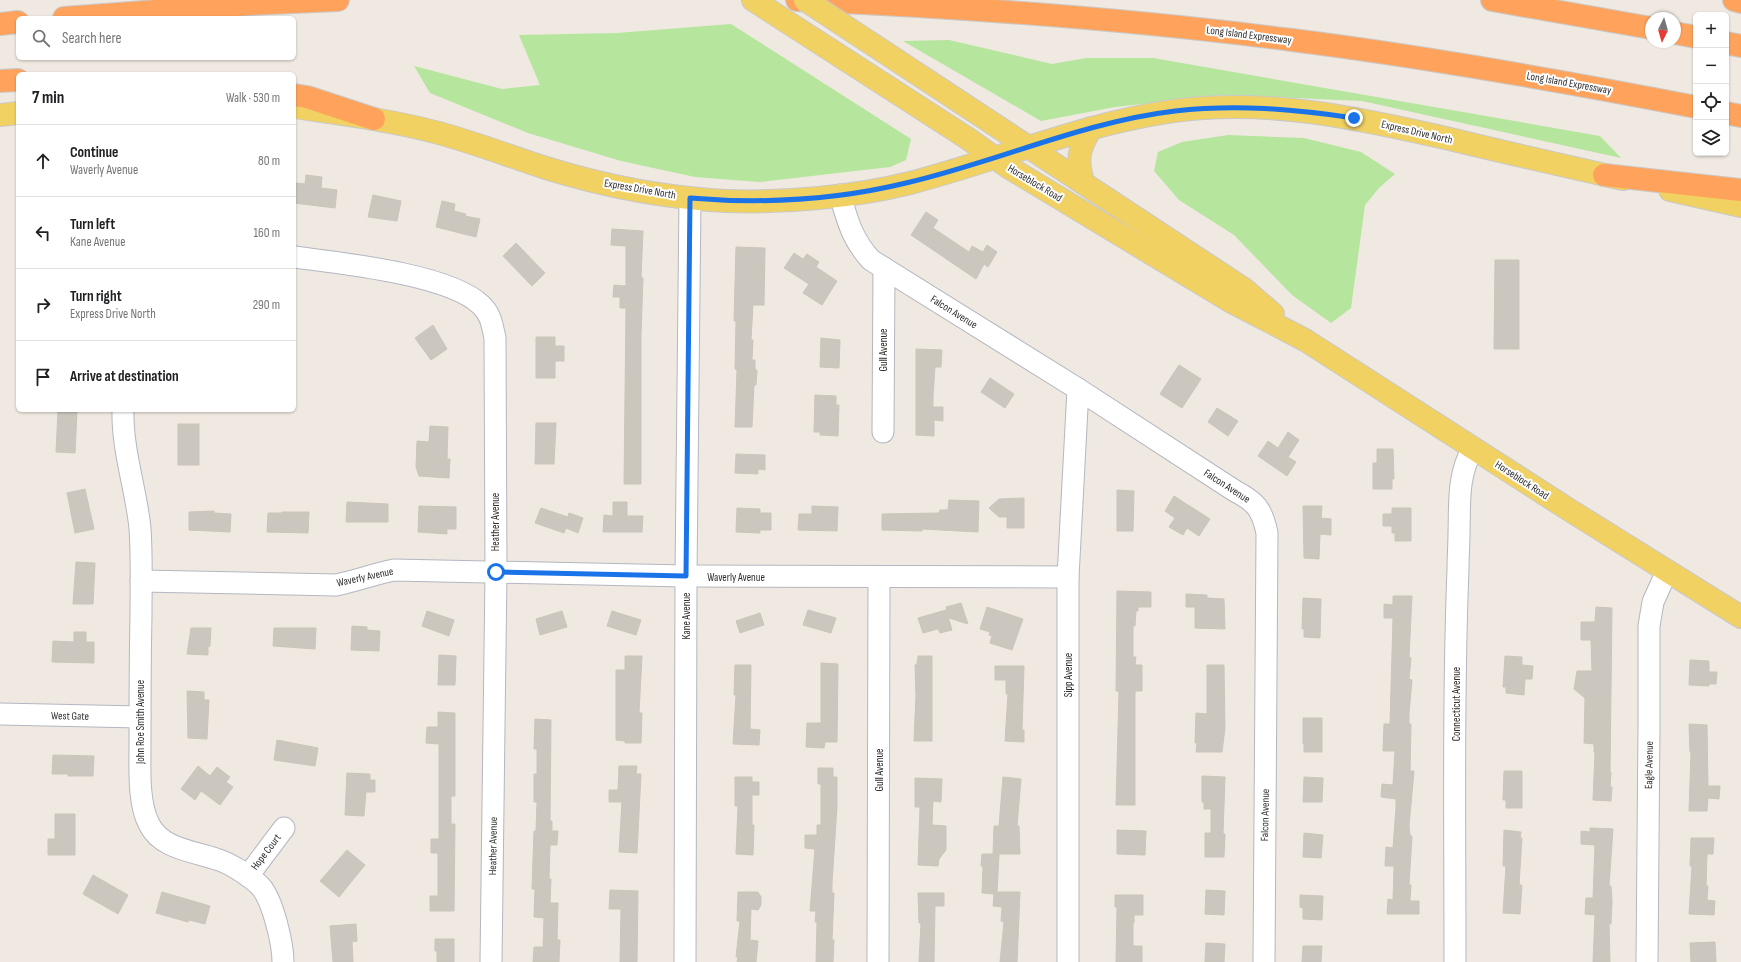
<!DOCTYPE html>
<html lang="en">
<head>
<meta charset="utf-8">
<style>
	:root { --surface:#fff; --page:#f2f2f2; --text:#202124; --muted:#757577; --line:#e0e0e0 }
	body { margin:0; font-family:"Sofia Sans Condensed",sans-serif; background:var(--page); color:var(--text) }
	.controls { position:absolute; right:12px; top:12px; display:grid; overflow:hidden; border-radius:6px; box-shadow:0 1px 3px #0004 }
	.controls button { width:36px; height:36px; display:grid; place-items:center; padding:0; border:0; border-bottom:1px solid var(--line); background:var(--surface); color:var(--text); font:20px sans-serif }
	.compass { position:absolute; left:1645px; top:12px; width:36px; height:36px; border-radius:50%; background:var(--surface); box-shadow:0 1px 3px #0004; rotate:185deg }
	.stop { position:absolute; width:12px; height:12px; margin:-9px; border:3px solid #1a73e8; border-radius:50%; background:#fff }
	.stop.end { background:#1a73e8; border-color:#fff; box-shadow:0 1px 4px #0008 }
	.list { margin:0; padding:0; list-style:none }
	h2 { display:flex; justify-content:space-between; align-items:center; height:52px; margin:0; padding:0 16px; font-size:17px }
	h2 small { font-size:13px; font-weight:400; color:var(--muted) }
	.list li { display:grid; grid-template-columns:26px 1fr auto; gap:12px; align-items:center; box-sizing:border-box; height:72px; padding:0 16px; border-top:1px solid var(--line) }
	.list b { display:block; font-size:15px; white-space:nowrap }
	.list p { margin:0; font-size:13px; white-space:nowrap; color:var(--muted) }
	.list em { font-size:13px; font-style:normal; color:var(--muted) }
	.icon { flex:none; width:22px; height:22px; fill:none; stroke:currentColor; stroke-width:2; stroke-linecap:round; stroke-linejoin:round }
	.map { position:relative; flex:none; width:1741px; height:962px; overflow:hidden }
	.search { position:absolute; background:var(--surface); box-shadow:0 1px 3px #0004; left:16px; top:16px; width:280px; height:44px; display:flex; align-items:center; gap:10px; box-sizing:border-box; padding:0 14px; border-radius:6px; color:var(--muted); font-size:15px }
	.panel { position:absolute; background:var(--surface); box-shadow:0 1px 3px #0004; left:16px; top:72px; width:280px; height:340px; border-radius:6px }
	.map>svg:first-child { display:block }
</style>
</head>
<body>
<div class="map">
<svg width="1741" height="962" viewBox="0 0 1741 962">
	<rect width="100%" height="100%" fill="#efe9e1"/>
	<g fill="#b6e59e">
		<path d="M 731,24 L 911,139 L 906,160 L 890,167 L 759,182 L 695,177 L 621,161 L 528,133 L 430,93 L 414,66 L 502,89 L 540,85 L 519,35 L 617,33 Z"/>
		<path d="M 949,40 L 1052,64 L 1086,58 L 1153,58 L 1600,136 L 1621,158 L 1362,101 L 1225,95 L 1115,107 L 1041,121 L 903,41 Z"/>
		<path d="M 1228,135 L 1304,138 L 1361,152 L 1395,174 L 1379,188 L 1365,205 L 1351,308 L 1331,323 L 1292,295 L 1234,235 L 1179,200 L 1154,171 L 1158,152 L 1182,142 Z"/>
	</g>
	<g fill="#cbc7bf" stroke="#cbc5ba">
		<path d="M 306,175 L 322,177 L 321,188 L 337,190 L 335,208 L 294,203 L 296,183 L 305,184 Z"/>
		<path d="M 373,195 L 401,201 L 397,221 L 368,217 Z"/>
		<path d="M 442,201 L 455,204 L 454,211 L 466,214 L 465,216 L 480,219 L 476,237 L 436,227 Z"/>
		<path d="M 926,212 L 938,220 L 933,228 L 969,252 L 972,246 L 983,252 L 987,245 L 997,252 L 988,267 L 984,264 L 976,279 L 911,235 Z"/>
		<path d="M 612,229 L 643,231 L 641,278 L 643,278 L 641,335 L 641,484 L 624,484 L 626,308 L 620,308 L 620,297 L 613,297 L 614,285 L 626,286 L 626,246 L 611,245 Z"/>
		<path d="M 516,243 L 545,273 L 532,286 L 503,256 Z"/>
		<path d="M 736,247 L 765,248 L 764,305 L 753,305 L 751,340 L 753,340 L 752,360 L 755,360 L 755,370 L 757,370 L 756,385 L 754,385 L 752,427 L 735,427 L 737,370 L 735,369 L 736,321 L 734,321 Z"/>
		<path d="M 794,253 L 803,259 L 807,254 L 819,262 L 816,267 L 837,281 L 822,305 L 803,293 L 809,284 L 784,268 Z"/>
		<path d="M 1495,260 L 1519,260 L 1519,349 L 1494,349 Z"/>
		<path d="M 433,325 L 447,349 L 431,360 L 415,338 Z"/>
		<path d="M 536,337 L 555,337 L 555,346 L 564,346 L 564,361 L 556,361 L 555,362 L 555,378 L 536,378 Z"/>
		<path d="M 821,338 L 840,340 L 839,368 L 820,367 Z"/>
		<path d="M 916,349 L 942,350 L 941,367 L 935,367 L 933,396 L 933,407 L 943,407 L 943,421 L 934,420 L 934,436 L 916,435 Z"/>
		<path d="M 1179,365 L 1201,379 L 1182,408 L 1160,394 Z"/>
		<path d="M 990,378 L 1014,394 L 1005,408 L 981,392 Z"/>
		<path d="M 815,395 L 836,396 L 836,405 L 839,405 L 838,436 L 820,435 L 820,432 L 814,432 Z"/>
		<path d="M 1217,408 L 1238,421 L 1228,436 L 1208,422 Z"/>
		<path d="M 58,411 L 77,412 L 75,453 L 56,452 Z"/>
		<path d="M 536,423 L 556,423 L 554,464 L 535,464 Z"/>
		<rect x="178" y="424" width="21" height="41"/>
		<path d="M 430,426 L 448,427 L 447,459 L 450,459 L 449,478 L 419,476 L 416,467 L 417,441 L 429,442 Z"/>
		<path d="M 1288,432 L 1299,440 L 1288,457 L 1296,462 L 1287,476 L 1258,456 L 1268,441 L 1278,448 Z"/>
		<path d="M 1377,449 L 1393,449 L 1394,479 L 1392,479 L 1392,489 L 1373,489 L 1373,463 L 1377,463 Z"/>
		<path d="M 736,454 L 765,455 L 765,470 L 758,469 L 758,474 L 735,473 Z"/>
		<path d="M 85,489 L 94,529 L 75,533 L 67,493 Z"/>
		<path d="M 1117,490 L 1134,491 L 1133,531 L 1117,531 Z"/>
		<path d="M 1174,496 L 1210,519 L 1199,536 L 1187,528 L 1183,535 L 1169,527 L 1175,518 L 1165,511 Z"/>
		<path d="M 1024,498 L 1024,528 L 1007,528 L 1007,517 L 999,517 L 989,508 L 999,499 Z"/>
		<path d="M 949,500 L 979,501 L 978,532 L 922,529 L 922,531 L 882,530 L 882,514 L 939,513 L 940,510 L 948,510 Z"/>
		<path d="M 347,502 L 388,504 L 388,522 L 346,522 Z"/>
		<path d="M 613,502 L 627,502 L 627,516 L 643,516 L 642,532 L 603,532 L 604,515 L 613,516 Z"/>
		<path d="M 419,506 L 456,507 L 456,529 L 447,529 L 447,534 L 418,532 Z"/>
		<path d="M 812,506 L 838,507 L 837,531 L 798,530 L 799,514 L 812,514 Z"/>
		<path d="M 1303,506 L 1322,506 L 1321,518 L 1331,519 L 1331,535 L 1320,534 L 1319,559 L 1304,558 Z"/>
		<path d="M 541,508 L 568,517 L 569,513 L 583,518 L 578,533 L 566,528 L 564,533 L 535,523 Z"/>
		<path d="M 737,508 L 760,509 L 760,513 L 771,513 L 771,530 L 760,530 L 760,533 L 736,532 Z"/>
		<path d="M 1392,508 L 1411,508 L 1411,541 L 1395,541 L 1395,533 L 1392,533 L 1392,526 L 1383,526 L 1383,514 L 1392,514 Z"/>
		<path d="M 214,511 L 214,513 L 231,514 L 230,532 L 189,530 L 189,512 Z"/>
		<path d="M 282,512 L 309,512 L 308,533 L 267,532 L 268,513 L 282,513 Z"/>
		<path d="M 76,562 L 95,563 L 93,604 L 73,604 Z"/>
		<path d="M 1117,591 L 1151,592 L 1151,607 L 1138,607 L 1138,611 L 1136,611 L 1135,626 L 1133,626 L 1133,657 L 1136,657 L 1135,665 L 1142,665 L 1142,691 L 1135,691 L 1135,805 L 1116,805 L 1119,691 L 1116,691 Z"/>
		<path d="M 1186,594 L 1207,595 L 1207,598 L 1224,599 L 1225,629 L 1195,628 L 1195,607 L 1186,607 Z"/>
		<path d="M 1393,596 L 1412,596 L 1409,657 L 1411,658 L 1409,679 L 1412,680 L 1409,713 L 1409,724 L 1411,724 L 1410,771 L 1414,771 L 1409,826 L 1410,836 L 1412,836 L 1409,885 L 1411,885 L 1410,901 L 1419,901 L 1419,914 L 1387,914 L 1388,899 L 1393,900 L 1394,866 L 1385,866 L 1386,847 L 1393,848 L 1396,808 L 1396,799 L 1381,797 L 1382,784 L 1393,785 L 1395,751 L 1383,751 L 1384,724 L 1390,724 L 1393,618 L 1384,618 L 1384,604 L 1393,605 Z"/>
		<path d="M 1303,598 L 1321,599 L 1320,638 L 1304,637 L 1304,629 L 1302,629 Z"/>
		<path d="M 961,603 L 968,624 L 949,618 L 946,607 Z"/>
		<path d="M 987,607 L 1023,619 L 1012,650 L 990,643 L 992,636 L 989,635 L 990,632 L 980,629 Z"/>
		<path d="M 1596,607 L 1612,608 L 1610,772 L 1611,772 L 1610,787 L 1612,787 L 1611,801 L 1593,800 L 1595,752 L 1594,752 L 1594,744 L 1584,743 L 1585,698 L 1574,689 L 1577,671 L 1592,671 L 1591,640 L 1581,640 L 1581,622 L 1595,622 Z"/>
		<path d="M 808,610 L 836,618 L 831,633 L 803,625 Z"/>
		<path d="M 946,610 L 952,630 L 940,633 L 938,629 L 923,633 L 918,618 Z"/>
		<path d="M 427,611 L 454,620 L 449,636 L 422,626 Z"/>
		<path d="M 562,611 L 567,627 L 540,635 L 536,619 Z"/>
		<path d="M 612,611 L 641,620 L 636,635 L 607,626 Z"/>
		<path d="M 760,613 L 764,625 L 740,633 L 736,621 Z"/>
		<path d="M 352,626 L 367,627 L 367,630 L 380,631 L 379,651 L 351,650 Z"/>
		<path d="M 191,628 L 211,628 L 210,646 L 208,647 L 208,655 L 187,654 Z"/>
		<path d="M 274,628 L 316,628 L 315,649 L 273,646 Z"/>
		<path d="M 74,632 L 86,632 L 86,642 L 94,642 L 94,663 L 52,662 L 53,641 L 74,642 Z"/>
		<path d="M 439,655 L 456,656 L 455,685 L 438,685 Z"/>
		<path d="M 625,656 L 642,656 L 639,713 L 642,713 L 641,743 L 625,743 L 625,741 L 616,740 L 616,670 L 625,670 Z"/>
		<path d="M 918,656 L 932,656 L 932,741 L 914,741 L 916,695 L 915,665 L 917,664 Z"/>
		<path d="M 1505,656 L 1522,657 L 1522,665 L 1533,666 L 1532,679 L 1525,679 L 1524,695 L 1506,693 L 1506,687 L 1503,687 Z"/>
		<path d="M 1690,660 L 1709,661 L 1709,672 L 1717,672 L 1716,684 L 1709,684 L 1709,686 L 1689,685 Z"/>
		<path d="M 821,663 L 838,664 L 837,742 L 825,742 L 824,748 L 806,747 L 807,723 L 821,723 Z"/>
		<path d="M 735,665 L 751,665 L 750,729 L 760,730 L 759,745 L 733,744 L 736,695 L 734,695 Z"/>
		<path d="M 1207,665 L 1224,665 L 1225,728 L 1222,752 L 1196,752 L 1197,743 L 1195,743 L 1196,713 L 1207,714 Z"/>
		<path d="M 995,666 L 1024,666 L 1022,730 L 1024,730 L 1024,742 L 1005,741 L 1008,694 L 1006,694 L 1006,680 L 995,680 Z"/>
		<path d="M 187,691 L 204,692 L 204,700 L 209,700 L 207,739 L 188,738 Z"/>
		<path d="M 438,712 L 455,713 L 455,796 L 451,796 L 451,824 L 455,824 L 454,911 L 430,911 L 430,896 L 438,896 L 438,853 L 431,853 L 431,839 L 439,839 L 439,744 L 426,743 L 427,727 L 438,727 Z"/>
		<path d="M 1303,718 L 1322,718 L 1322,752 L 1304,752 L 1304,744 L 1303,744 Z"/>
		<path d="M 535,719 L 551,720 L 550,821 L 552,821 L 552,831 L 558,831 L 557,845 L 550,845 L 549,879 L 551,879 L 550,903 L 558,903 L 557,940 L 560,940 L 559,962 L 533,962 L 534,947 L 543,947 L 544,918 L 534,917 L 535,889 L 532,889 L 534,831 L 536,831 L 537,802 L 534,802 L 534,774 L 537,774 L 537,749 L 534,749 Z"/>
		<path d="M 1689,724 L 1707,725 L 1708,786 L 1720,786 L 1719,799 L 1708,798 L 1707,811 L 1689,811 L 1691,752 L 1690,752 Z"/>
		<path d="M 277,740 L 318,748 L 315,766 L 274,760 Z"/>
		<path d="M 53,755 L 94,756 L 93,776 L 68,776 L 68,774 L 52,774 Z"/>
		<path d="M 198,766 L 210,776 L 217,767 L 230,777 L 226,782 L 233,787 L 220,805 L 201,791 L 195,800 L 181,789 Z"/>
		<path d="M 619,766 L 637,766 L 636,774 L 641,774 L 637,853 L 619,852 L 622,802 L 609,802 L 609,790 L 618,790 Z"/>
		<path d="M 818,768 L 833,768 L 833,777 L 837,777 L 837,806 L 832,883 L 832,893 L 834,893 L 832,940 L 834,940 L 833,962 L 816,962 L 817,922 L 815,922 L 816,911 L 810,911 L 815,849 L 805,848 L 805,835 L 817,835 L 817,825 L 821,825 L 821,784 L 818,784 Z"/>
		<path d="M 1504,771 L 1522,771 L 1522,808 L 1506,808 L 1506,800 L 1503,800 Z"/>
		<path d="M 347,773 L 370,774 L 370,780 L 375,780 L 375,792 L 366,792 L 364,816 L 345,815 Z"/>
		<path d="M 1202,776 L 1225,777 L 1223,834 L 1225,834 L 1224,857 L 1205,857 L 1205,833 L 1211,833 L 1211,809 L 1204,809 L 1204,802 L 1202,802 Z"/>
		<path d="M 735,777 L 752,777 L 752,782 L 759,782 L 759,795 L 752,795 L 752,825 L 754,825 L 753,855 L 736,854 L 738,806 L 735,806 Z"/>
		<path d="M 1003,777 L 1021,779 L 1017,826 L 1019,826 L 1020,854 L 999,854 L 997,892 L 1020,892 L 1017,962 L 1000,962 L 1004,922 L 1001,921 L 1002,907 L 993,906 L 994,894 L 982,893 L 983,866 L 981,866 L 982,854 L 993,854 L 994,826 L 999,826 Z"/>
		<path d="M 1304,777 L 1323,778 L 1322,802 L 1303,802 Z"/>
		<path d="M 915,778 L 942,779 L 941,802 L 933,801 L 932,825 L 946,826 L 946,850 L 939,859 L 938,866 L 918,865 L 920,807 L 915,807 Z"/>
		<path d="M 55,814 L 75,814 L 75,855 L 48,855 L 48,839 L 55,839 Z"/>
		<path d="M 1590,828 L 1613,829 L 1609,886 L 1611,886 L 1612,901 L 1611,924 L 1609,924 L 1610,962 L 1593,962 L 1595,915 L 1585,914 L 1586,898 L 1593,898 L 1595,845 L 1581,844 L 1581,831 L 1590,832 Z"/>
		<path d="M 1117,830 L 1146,831 L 1145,855 L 1117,854 Z"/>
		<path d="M 1504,830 L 1521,832 L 1520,838 L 1522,838 L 1519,885 L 1522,885 L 1520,914 L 1503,913 L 1506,866 L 1503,866 Z"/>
		<path d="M 1304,833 L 1323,835 L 1321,858 L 1303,857 Z"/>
		<path d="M 1691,838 L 1714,838 L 1713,854 L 1707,854 L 1706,886 L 1708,886 L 1707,900 L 1715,901 L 1714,915 L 1689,914 L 1692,866 L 1690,866 Z"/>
		<path d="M 347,850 L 365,865 L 339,897 L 320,881 Z"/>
		<path d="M 93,875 L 128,895 L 118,914 L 83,894 Z"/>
		<path d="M 610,890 L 638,891 L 637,962 L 620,962 L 621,909 L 609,909 Z"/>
		<path d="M 1206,890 L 1225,891 L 1224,915 L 1205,914 Z"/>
		<path d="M 162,892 L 210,906 L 205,924 L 189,920 L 188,922 L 156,913 Z"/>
		<path d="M 738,892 L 758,892 L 761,897 L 761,905 L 758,910 L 751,909 L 750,940 L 758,941 L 756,962 L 737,962 L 738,957 L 736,957 L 740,921 L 737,921 Z"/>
		<path d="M 918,893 L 944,893 L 944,906 L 935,906 L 934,962 L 919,962 L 921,923 L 919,923 Z"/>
		<path d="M 1115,895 L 1143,895 L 1143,915 L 1134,915 L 1134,923 L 1133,923 L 1133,946 L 1142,946 L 1142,962 L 1116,962 L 1117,907 L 1115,907 Z"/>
		<path d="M 1300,895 L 1323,896 L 1322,920 L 1303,919 L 1303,908 L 1300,907 Z"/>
		<path d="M 356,924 L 357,941 L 352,942 L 353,962 L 333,962 L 330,926 Z"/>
		<path d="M 435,939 L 454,939 L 454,962 L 437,962 L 437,951 L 435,951 Z"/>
		<path d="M 1715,942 L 1716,962 L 1691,962 L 1690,943 Z"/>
		<path d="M 1206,943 L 1225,944 L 1224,962 L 1205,962 Z"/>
		<path d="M 1303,946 L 1322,946 L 1321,962 L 1302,962 Z"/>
	</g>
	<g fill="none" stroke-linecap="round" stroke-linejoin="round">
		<defs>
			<g id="minor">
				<path d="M 840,195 C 848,222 852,239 871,260 L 1078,389 L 1235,491 C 1256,502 1262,509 1267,533 L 1264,962"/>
				<path d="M 294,257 C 339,263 449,274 481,305 C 491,314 492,325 495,338 L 496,572 L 491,962"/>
				<path d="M 123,410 C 122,450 136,489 140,528 C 142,557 141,587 141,616 C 140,660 140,703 140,746 C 140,768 138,803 149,824 C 161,849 193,851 216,859 C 230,863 252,877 261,887 C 273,901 283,944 283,962"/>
				<path d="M 883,432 L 884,268"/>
				<path d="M 141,581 L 336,585 C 356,581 374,574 394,570 L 686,576 L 1068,577"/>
				<path d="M 0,714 L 140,717"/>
				<path d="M 248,876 L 284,828"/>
				<path d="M 685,962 L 686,576 L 690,198"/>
				<path d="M 878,962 L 879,578"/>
				<path d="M 1068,962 L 1068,577 L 1078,389"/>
				<path d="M 1455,962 C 1455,831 1453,700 1458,569 C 1458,557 1459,545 1459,533 C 1460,503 1457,476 1473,448"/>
				<path d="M 1647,962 L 1649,725 L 1649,626 L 1653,602 L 1667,571"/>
			</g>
			<g id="major">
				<path d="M 753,0 L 967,138 L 1008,167 L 1230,301 L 1305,340 L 1571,511 L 1741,617"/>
				<path d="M 875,46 L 1244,289 L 1273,314"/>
				<path d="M 294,107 C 341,114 389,120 435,132 C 473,142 509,156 546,168 C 604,186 665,198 727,201 C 784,203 854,197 910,183 C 998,160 1082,124 1173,111 C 1267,98 1358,118 1450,139 C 1507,153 1565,166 1623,179"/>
				<path d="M 0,115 L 18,113"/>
				<path d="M 1083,182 C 1076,158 1079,149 1091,128"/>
				<path d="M 1670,190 L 1741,206"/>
			</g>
			<g id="highway">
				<path d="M 797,0 C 963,7 1128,19 1292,40 C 1427,57 1562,81 1696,107"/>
				<path d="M 1492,0 L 1651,28"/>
				<path d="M 1734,0 L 1741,2"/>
				<path d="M 64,18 L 250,4 L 338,0"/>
				<path d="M 0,24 L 18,22"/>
				<path d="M 1675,33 L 1696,37"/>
				<path d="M 1726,43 L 1741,46"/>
				<path d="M 0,81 L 18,80"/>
				<path d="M 294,95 L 307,97 L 374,119"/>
				<path d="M 1726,113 L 1741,116"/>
				<path d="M 1604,175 L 1741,190"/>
			</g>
		</defs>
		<use href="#minor" stroke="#b4b7c1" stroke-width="23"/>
		<use href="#major" stroke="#c9c9c9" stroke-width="24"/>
		<use href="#highway" stroke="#c9c9c9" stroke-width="24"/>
		<use href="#minor" stroke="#fff" stroke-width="21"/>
		<use href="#major" stroke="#f2d163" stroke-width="22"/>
		<use href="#highway" stroke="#ffa35c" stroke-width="22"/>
		<defs>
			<path id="major-bridge" d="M 805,0 L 875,46"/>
		</defs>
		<use href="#major-bridge" stroke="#c9c9c9" stroke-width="24" stroke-linecap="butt"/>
		<use href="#major-bridge" stroke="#f2d163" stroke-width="22"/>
	</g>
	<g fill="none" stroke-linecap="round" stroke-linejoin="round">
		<path stroke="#1a73e8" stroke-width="5" d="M 496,572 L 686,576 L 690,198 C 762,204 836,200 906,183 C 997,162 1082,122 1175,111 C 1236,104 1293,109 1354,118"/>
	</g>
	<g text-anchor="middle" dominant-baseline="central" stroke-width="4" stroke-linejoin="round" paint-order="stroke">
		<g font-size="11" fill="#2e2e2e" stroke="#fff">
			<text transform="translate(1249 35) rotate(7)">Long Island Expressway</text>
			<text transform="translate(1569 83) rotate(10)">Long Island Expressway</text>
			<text transform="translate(1417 132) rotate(13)">Express Drive North</text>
			<text transform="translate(1035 183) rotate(31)">Horseblock Road</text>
			<text transform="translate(640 189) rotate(10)">Express Drive North</text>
			<text transform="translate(954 312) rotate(32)">Falcon Avenue</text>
			<text transform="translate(883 350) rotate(-90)">Gull Avenue</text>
			<text transform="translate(1522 480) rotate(33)">Horseblock Road</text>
			<text transform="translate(1227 486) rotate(33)">Falcon Avenue</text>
			<text transform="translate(495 522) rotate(-90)">Heather Avenue</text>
			<text transform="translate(365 577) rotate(-12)">Waverly Avenue</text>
			<text x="736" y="577">Waverly Avenue</text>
			<text transform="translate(686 616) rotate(-90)">Kane Avenue</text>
			<text transform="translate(1068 675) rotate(-90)">Sipp Avenue</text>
			<text transform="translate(1456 704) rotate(-90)">Connecticut Avenue</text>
			<text transform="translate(70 716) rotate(1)">West Gate</text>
			<text transform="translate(140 722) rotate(-90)">John Roe Smith Avenue</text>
			<text transform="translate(1649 765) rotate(-89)">Eagle Avenue</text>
			<text transform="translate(879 770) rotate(-90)">Gull Avenue</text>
			<text transform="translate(1265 815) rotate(-89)">Falcon Avenue</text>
			<text transform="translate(493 846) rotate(-89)">Heather Avenue</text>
			<text transform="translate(266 852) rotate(-53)">Hope Court</text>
		</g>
	</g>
</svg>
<div class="controls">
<button>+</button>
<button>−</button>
<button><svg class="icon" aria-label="locate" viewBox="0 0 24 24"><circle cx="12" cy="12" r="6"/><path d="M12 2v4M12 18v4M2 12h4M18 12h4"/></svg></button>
<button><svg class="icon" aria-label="layers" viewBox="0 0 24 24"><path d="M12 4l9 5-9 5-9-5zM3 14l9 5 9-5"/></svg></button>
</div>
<svg class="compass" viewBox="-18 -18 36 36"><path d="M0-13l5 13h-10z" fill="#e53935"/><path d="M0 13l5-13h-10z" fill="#757577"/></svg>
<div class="stop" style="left:496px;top:572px"></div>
<div class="stop end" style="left:1354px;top:118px"></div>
<div class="search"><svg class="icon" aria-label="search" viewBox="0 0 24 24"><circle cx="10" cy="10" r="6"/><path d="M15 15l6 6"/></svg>Search here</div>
<section class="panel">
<h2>7 min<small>Walk · 530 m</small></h2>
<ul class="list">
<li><svg class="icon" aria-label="ahead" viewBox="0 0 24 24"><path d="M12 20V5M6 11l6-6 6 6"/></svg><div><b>Continue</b><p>Waverly Avenue</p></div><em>80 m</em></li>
<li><svg class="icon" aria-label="left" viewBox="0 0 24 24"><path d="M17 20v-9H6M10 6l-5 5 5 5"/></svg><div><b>Turn left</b><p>Kane Avenue</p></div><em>160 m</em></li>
<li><svg class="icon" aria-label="right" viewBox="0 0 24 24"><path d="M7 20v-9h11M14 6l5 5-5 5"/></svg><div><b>Turn right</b><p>Express Drive North</p></div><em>290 m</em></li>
<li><svg class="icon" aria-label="arrive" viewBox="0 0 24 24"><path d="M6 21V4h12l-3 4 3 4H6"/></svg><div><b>Arrive at destination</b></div></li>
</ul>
</section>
</div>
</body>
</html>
